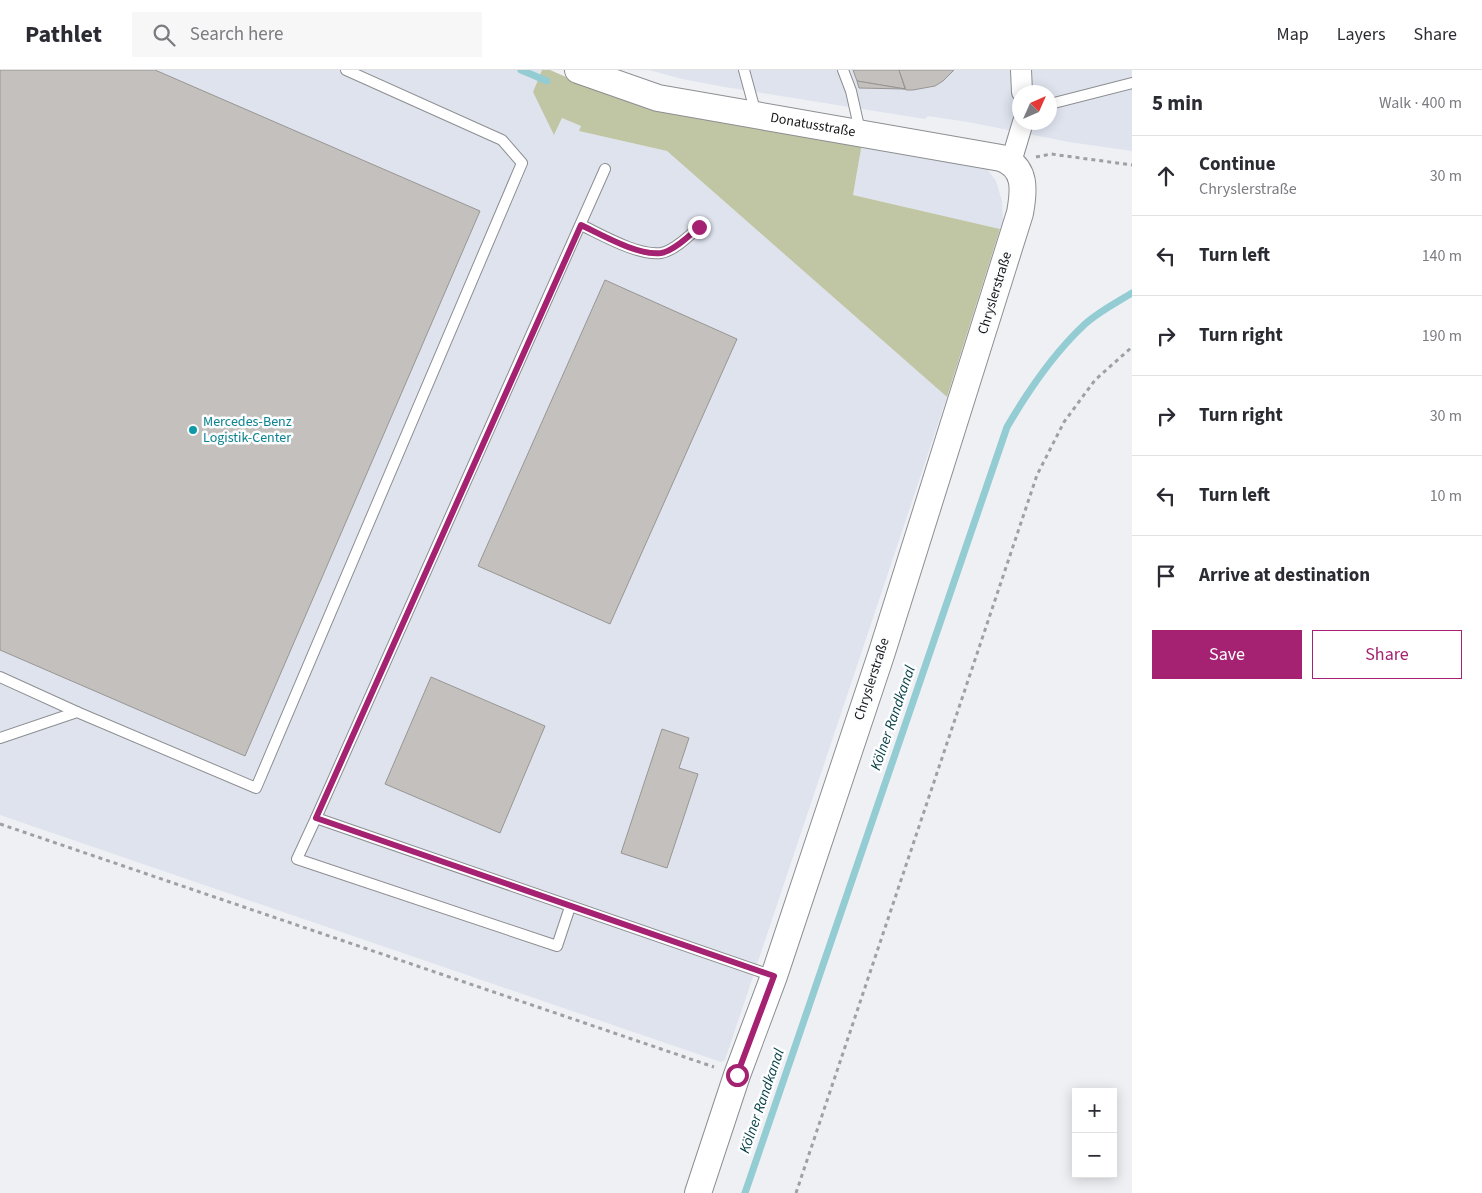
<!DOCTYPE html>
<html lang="en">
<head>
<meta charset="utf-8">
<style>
	:root { --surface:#fff; --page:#f7f7f7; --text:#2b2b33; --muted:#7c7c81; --line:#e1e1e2; --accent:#a42271 }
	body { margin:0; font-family:"Source Sans 3",sans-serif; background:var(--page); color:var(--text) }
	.controls { position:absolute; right:15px; bottom:15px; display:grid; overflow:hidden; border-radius:0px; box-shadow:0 2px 12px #0003 }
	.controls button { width:45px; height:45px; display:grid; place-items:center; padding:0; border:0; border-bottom:1px solid var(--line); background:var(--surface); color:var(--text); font:25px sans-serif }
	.compass { position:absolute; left:1012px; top:15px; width:45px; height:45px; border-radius:50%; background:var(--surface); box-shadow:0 2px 12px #0003; rotate:45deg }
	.stop { position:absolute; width:15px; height:15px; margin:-11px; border:4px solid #a42271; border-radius:50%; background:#fff }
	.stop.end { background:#a42271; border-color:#fff; box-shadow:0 1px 5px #0008 }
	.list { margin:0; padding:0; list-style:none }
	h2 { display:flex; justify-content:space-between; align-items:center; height:65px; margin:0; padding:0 20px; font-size:21px }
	h2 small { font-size:16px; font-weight:400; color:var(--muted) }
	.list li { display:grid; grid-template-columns:32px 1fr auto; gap:15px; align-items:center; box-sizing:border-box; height:80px; padding:0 20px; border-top:1px solid var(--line) }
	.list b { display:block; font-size:19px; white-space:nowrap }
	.list p { margin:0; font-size:16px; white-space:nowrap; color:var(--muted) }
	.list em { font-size:16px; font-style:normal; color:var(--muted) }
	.actions { display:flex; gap:10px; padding:15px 20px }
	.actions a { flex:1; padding:11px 0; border:1px solid var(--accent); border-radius:0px; text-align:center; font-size:18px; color:var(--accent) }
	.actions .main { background:var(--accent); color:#fff }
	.icon { flex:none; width:28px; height:28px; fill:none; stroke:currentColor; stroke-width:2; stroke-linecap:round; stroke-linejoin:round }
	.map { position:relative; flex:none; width:1132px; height:1123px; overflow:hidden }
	header { display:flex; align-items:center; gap:30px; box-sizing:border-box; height:70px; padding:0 25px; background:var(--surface); border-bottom:1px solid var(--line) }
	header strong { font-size:24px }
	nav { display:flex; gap:28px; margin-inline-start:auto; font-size:18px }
	.search { width:350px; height:45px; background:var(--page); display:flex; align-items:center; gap:12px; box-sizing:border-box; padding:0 18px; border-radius:0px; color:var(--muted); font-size:19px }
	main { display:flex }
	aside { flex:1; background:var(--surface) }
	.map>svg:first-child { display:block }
</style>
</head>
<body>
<header>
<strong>Pathlet</strong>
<div class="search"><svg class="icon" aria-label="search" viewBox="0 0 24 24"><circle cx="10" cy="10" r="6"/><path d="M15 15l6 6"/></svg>Search here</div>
<nav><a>Map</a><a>Layers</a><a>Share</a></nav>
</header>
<main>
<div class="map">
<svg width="1132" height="1123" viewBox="0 0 1132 1123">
	<rect width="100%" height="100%" fill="#eef0f4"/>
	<g fill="#dee3ee" fill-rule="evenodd">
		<path d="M 0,0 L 542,0 L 533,22 L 555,64 L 562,48 L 581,56 L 579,61 L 667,81 L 947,327 L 725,990 L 721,992 L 0,745 Z"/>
		<path d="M 649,0 L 1132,0 L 1132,81 L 1069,72 L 968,52 L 928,46 L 925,49 L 725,17 L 682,9 ZM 1019,22 L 1050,22 L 1050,52 L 1019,52 Z"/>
		<path d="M 862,73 L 987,99 L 996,111 L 1002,131 L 1003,151 L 1000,159 L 853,125 Z"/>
	</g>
	<path fill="#c0c5a3" d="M 542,0 L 550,0 L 596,20 L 862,73 L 853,125 L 1000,159 L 947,327 L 667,81 L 579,61 L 581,56 L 562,48 L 554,65 L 533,22 Z"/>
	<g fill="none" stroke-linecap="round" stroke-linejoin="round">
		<g stroke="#93ccd3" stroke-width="7">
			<path d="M 521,0 L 547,11"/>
			<path d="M 745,1123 L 1007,357 C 1028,321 1053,284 1084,255 C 1098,242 1116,233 1132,223"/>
		</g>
	</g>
	<g fill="#c3c0bd" stroke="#989693">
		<path d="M 0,0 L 155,0 L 480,141 L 245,686 L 0,580 Z"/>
		<path d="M 853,0 L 899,0 L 905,19 L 857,11 Z"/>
		<path d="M 899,0 L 954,0 L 943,11 L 935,16 L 913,20 L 906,20 Z"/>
		<path d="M 857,11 L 905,19 L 859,18 Z"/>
		<path d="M 605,210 L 737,269 L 610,554 L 478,496 Z"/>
		<path d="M 431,607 L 545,656 L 500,763 L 385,714 Z"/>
		<path d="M 662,659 L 689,668 L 679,698 L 698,704 L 667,798 L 621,783 Z"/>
	</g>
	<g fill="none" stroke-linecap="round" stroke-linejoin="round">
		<defs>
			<g id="service">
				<path d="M 744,0 L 756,44"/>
				<path d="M 843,0 L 851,21 L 860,61"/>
				<path d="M 1050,34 L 1132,13"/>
				<path d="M 605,99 L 316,748 L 773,906"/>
				<path d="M 581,155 C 602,165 638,186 661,183 C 674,181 690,165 699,157"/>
				<path d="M 0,607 L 77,642"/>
				<path d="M 0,668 L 77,642 L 256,718 L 522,93 L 502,70 L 346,0"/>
				<path d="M 316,748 L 297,789 L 557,876 L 570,837"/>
			</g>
			<g id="minor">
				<path d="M 1021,0 L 1022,22"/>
				<path d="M 1011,92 L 1023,52"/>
			</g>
			<g id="tertiary">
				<path id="s1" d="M 578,0 L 658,28 L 1001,88 C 1027,97 1024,121 1020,143 L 882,582 L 774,906 L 737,1005 L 698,1123"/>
			</g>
		</defs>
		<use href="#service" stroke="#8c8e91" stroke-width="12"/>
		<use href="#minor" stroke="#8c8e91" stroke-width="22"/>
		<use href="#tertiary" stroke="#8c8e91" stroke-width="28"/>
		<g stroke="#9ea0a3" stroke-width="3" stroke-dasharray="4 4" stroke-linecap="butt">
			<path d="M 1036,87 L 1051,84 L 1132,95"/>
			<path d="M 0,754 L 714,997"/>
			<path d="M 796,1123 L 1037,405 L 1064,352 L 1095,310 L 1132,277"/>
		</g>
		<use href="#service" stroke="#fff" stroke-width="10"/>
		<use href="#minor" stroke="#fff" stroke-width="20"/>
		<use href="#tertiary" stroke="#fff" stroke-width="26"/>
	</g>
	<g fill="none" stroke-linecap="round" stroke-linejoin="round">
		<path stroke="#a42271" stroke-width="6" d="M 699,157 C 690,165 674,181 661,183 C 638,186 602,165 581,155 L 316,748 L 774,906 L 737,1005"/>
	</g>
	<circle fill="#0f9aa8" stroke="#fcfdff" stroke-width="2" cx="193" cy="360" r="5"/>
	<g text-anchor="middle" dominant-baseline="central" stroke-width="5" stroke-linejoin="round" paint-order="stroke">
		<g font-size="14" fill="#151617" stroke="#fcfdff">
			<text stroke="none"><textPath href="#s1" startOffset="242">Donatusstraße</textPath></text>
			<text transform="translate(995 223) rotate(-73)">Chryslerstraße</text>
			<text transform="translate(872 609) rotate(-72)">Chryslerstraße</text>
		</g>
		<g font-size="14" fill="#0d838f" stroke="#fcfdff" text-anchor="start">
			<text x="203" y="352">Mercedes-Benz<tspan x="203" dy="16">Logistik-Center</tspan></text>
		</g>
		<g font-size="15" font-style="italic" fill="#003a3f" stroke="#fcfdff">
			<text transform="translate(893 648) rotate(-71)">Kölner Randkanal</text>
			<text transform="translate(762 1031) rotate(-71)">Kölner Randkanal</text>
		</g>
	</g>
</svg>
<div class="controls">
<button>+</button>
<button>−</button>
</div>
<svg class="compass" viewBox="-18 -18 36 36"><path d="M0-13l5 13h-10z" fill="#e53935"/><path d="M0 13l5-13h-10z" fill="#7c7c81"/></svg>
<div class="stop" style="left:737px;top:1005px"></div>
<div class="stop end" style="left:699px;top:157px"></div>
</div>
<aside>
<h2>5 min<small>Walk · 400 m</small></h2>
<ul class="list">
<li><svg class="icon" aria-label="ahead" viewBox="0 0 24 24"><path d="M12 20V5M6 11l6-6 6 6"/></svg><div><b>Continue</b><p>Chryslerstraße</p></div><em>30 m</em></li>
<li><svg class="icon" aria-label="left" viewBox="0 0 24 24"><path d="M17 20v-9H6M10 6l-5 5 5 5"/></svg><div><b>Turn left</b></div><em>140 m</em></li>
<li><svg class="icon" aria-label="right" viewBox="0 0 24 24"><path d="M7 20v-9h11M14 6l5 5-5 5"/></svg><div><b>Turn right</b></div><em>190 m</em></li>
<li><svg class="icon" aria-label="right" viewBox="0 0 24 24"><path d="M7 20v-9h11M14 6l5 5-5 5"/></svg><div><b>Turn right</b></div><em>30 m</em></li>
<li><svg class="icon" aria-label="left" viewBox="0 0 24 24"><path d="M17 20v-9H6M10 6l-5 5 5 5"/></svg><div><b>Turn left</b></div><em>10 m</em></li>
<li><svg class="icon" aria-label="arrive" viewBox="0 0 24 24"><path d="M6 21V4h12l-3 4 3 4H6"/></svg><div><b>Arrive at destination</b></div></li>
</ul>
<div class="actions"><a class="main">Save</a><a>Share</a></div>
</aside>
</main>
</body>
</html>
